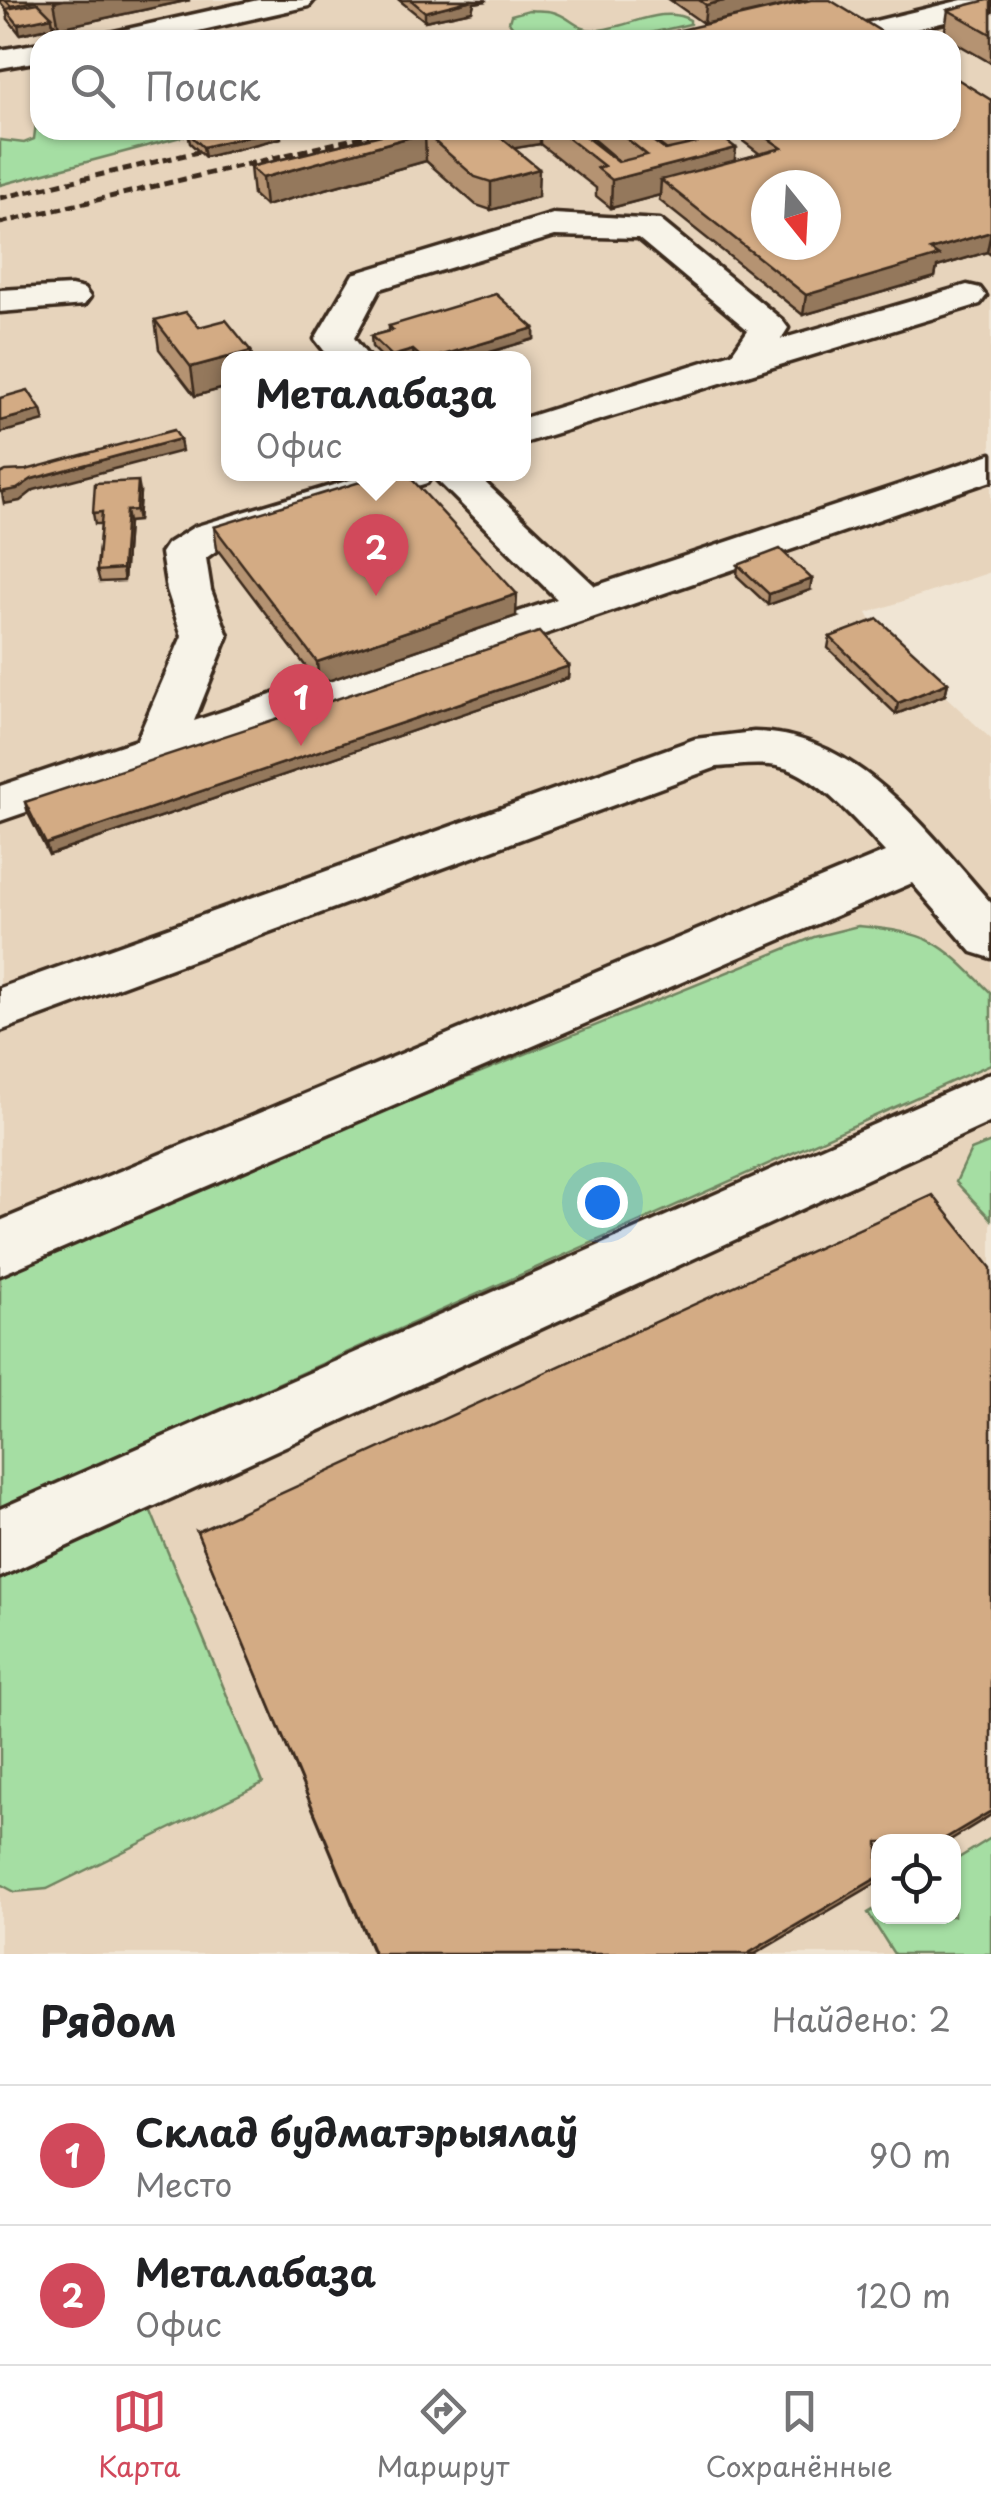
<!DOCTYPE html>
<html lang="ru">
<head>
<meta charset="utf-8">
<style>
	:root { --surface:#fff; --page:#f6f6f6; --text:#202124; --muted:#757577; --line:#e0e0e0; --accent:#d1495b }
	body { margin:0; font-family:"Playpen Sans",sans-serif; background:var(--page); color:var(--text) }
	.controls { position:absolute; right:30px; bottom:30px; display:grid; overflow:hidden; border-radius:20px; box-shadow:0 2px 8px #0004 }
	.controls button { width:90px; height:90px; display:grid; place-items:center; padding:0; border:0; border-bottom:2px solid var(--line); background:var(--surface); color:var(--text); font:50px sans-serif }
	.compass { position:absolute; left:751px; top:170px; width:90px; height:90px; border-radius:50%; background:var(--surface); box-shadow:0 2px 8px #0004; rotate:162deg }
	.you { position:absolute; left:602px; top:1202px; width:35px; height:35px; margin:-25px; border:8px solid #fff; border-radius:50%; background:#1a73e8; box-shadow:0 0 0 15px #1a73e833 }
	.badge { display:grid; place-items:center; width:65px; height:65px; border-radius:50%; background:var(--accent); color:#fff; font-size:32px; font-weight:700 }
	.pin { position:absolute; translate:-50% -82px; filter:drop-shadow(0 2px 5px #0008) }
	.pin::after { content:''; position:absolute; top:52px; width:35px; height:30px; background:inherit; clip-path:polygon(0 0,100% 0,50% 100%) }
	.popup { position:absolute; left:221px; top:351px; width:310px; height:130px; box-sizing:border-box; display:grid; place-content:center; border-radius:20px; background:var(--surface); filter:drop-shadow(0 2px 8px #0005); font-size:32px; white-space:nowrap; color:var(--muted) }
	.popup b { font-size:38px; color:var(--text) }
	.popup::after { content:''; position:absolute; left:50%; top:100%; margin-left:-20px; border:20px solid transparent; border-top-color:var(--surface) }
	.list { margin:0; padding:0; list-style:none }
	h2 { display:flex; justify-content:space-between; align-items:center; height:130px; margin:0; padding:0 40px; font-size:42px }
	h2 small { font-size:32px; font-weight:400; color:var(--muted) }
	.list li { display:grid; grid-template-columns:65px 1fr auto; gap:30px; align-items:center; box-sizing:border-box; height:140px; padding:0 40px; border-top:2px solid var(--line) }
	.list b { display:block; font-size:38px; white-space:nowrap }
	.list p { margin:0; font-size:32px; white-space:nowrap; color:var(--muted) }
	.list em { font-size:32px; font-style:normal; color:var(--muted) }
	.icon { flex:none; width:55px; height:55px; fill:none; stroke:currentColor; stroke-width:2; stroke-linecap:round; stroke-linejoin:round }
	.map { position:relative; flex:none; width:991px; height:1954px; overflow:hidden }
	.search { position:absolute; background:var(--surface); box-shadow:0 2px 8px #0004; left:30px; right:30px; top:30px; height:110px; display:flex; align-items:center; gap:25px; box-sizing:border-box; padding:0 35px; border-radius:30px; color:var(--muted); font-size:38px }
	.sheet { height:410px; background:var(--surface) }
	nav { display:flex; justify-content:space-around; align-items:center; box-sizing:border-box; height:140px; border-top:2px solid var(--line); background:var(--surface); font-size:28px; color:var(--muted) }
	nav a { display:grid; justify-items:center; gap:5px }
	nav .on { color:var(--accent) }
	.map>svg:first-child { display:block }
</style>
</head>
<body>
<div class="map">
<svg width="991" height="1954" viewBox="0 0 991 1954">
	<rect width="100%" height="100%" fill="#f0e5d4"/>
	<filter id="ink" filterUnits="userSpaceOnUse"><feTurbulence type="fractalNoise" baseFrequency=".01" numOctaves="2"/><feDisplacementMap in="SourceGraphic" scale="20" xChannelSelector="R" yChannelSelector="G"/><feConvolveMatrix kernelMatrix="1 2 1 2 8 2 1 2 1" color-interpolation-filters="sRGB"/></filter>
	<g filter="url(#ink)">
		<path fill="#e7d4bc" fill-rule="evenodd" d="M 0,0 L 991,0 L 991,572 L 867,613 L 876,631 L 991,739 L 991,1954 L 0,1954 ZM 40,40 L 951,40 L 951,130 L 40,130 ZM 766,185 L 826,185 L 826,245 L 766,245 ZM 228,358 L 524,358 L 524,474 L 228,474 ZM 878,1842 L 954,1842 L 954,1916 L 878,1916 Z"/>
		<g fill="#a5dea3" stroke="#708460" stroke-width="2.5">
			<path d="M 529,10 C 536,11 546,10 553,12 C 570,16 577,31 596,30 C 625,29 663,4 690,20 L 690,24 L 620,40 L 523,40 L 509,22 L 511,15 Z"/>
			<path d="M 40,122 L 40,130 L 109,130 L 112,134 L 124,135 L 133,130 L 207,130 L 0,185 L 0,140 L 24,143 L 34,139 L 36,123 Z"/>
			<path d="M 858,926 C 933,933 939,941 991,993 L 991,1064 L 0,1508 L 0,1267 L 814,937 Z"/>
			<path d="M 991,1142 L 991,1219 L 956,1182 L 971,1150 Z"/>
			<path d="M 150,1509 L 263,1783 L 47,1889 L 15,1892 L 0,1884 L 0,1579 Z"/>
			<path d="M 991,1838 L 991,1954 L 894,1954 L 868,1913 L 878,1907 L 878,1916 L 954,1916 L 954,1861 Z"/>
		</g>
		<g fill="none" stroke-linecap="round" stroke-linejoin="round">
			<defs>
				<g id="minor">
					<path d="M 258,0 L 314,0 L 309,6 L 158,40 L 101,40 L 105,34 Z"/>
					<path d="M 962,0 L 991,0 L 991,11 L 874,39 L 863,36 L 859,30 L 863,24 Z"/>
					<path d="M 40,43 L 40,61 L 0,68 L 0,50 Z"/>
					<path d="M 553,214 L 660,220 L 782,320 L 788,328 L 781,339 L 967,285 L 980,288 L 986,296 L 980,304 L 524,443 L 524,418 L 732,353 L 748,330 L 638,238 L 555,236 L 380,289 L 354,338 L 369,358 L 330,358 L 315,339 L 353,274 Z"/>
					<path d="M 71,286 L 84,289 L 90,297 L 84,305 L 0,312 L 0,290 Z"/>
					<path d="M 991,454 L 991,481 L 0,821 L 0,786 L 137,740 L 182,636 L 167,590 L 161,553 L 167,544 L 194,527 L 370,474 L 476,474 L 595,586 ZM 432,475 L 557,599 L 194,721 L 228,636 L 211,590 L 206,558 L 224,545 L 427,483 Z"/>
					<path d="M 754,732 C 858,733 928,832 991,903 L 991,958 L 972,952 L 912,883 L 0,1275 L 0,1221 L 885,852 C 861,826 816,774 781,767 C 761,762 737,766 717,767 L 0,1031 L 0,988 L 695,739 Z"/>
					<path d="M 991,1073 L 991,1122 L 0,1577 L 0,1509 Z"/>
				</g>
			</defs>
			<use href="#minor" stroke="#3b2a1e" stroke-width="7"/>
			<use href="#minor" fill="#f7f3e8" fill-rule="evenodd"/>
			<g stroke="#3b2a1e" stroke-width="5" stroke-dasharray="9 5" stroke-linecap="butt">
				<path d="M 0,198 L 198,152"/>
				<path d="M 0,223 L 391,130"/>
			</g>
		</g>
		<g fill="#b59372" stroke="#3b2a1e" stroke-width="2.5" fill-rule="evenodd">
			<path d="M 0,0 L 190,0 L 59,28 L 52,21 L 53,27 L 20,34 L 8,19 L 6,9 L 0,2 Z"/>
			<path d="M 399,0 L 486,0 L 486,1 L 474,3 L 472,11 L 425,21 Z"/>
			<path d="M 670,0 L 808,0 L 704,24 Z"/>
			<path d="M 991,0 L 991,63 L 944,36 L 948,10 Z"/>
			<path d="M 991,100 L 991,255 L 987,252 L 937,267 L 935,277 L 803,315 L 659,200 L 660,195 L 611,208 L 596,196 L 596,188 L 540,144 L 513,148 L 538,197 L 491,210 L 476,205 L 426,161 L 265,206 L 253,195 L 250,167 L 368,138 L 367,130 L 638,130 L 665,150 L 667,150 L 641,130 L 700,130 L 735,161 L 760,154 L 728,130 L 951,130 ZM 582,134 L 587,134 L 620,162 L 618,162 Z"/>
			<path d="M 188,133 L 281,138 L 205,157 L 190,143 Z"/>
			<path d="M 155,320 L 199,327 L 251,351 L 252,358 L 228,358 L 228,387 L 195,396 L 159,349 Z"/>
			<path d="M 389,326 L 534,328 L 534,339 L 470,358 L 383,358 L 372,347 L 371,336 L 389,331 Z"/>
			<path d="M 140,492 L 138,521 L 128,522 L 124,581 L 100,582 L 97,571 L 101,524 L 95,524 L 93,513 Z"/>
			<path d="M 214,527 L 516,616 L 319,684 L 217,549 Z"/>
			<path d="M 738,565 L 810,590 L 768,605 L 737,576 Z"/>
			<path d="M 830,637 L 948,683 L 945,695 L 896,714 L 828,648 Z"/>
			<path d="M 569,666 L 568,678 L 49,855 L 28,813 L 25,802 Z"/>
			<path d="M 197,1532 L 755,1954 L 373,1954 Z"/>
		</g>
		<g fill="#94785c" stroke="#3b2a1e" stroke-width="2.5">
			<path d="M 64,0 L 190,0 L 59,28 L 54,2 Z"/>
			<path d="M 472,0 L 486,1 L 474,3 L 472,11 L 425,21 L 425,12 Z"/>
			<path d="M 728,0 L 808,0 L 704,24 L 706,5 Z"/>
			<path d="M 52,17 L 53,27 L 20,34 L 18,24 Z"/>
			<path d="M 273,130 L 280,130 L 281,138 L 205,157 L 203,147 Z"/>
			<path d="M 486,130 L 540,130 L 540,144 L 486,153 Z"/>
			<path d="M 425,133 L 426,161 L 265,206 L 262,178 Z"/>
			<path d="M 736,148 L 733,176 L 661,180 L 660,195 L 611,208 L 612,180 Z"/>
			<path d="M 539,169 L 538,197 L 491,210 L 491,182 Z"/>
			<path d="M 991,232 L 987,252 L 937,267 L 935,277 L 803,315 L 806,295 L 930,250 Z"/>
			<path d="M 534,328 L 534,339 L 470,358 L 433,358 Z"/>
			<path d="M 413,350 L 414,358 L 392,358 L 392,356 Z"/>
			<path d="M 251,351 L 252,358 L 228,358 L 228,387 L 195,396 L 191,367 Z"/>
			<path d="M 41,410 L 44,421 L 0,433 L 0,421 Z"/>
			<path d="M 180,439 L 182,451 L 34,490 L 20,501 L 4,504 L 2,493 L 32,479 Z"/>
			<path d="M 138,481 L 140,492 L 138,521 L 136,510 Z"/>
			<path d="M 126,511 L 128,522 L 124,581 L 122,569 Z"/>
			<path d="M 812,579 L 810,590 L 768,605 L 769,594 Z"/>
			<path d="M 517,594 L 516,616 L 319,684 L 317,662 Z"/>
			<path d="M 569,666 L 568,678 L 49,855 L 46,844 Z"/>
			<path d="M 948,683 L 945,695 L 896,714 L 898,703 Z"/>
			<path d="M 991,1811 L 991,1815 L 947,1842 L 939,1842 Z"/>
			<path d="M 878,1877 L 878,1882 L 755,1954 L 747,1954 Z"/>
		</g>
		<g fill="#d3ab84" stroke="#3b2a1e" stroke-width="2.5" fill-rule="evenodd">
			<path d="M 5,0 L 34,0 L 35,1 L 11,6 Z"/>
			<path d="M 411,0 L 472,0 L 425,12 Z"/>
			<path d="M 699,0 L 728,0 L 706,5 Z"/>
			<path d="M 811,0 L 830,0 L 895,40 L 637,40 Z"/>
			<path d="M 987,0 L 991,0 L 991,34 L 948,10 Z"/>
			<path d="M 38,3 L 52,17 L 18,24 L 6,9 Z"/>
			<path d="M 951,75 L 991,100 L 991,232 L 930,250 L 939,256 L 806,295 L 661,180 L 782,148 L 756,130 L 951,130 ZM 766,185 L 826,185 L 826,245 L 766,245 Z"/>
			<path d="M 199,130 L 273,130 L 203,147 L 188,133 Z"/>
			<path d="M 386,130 L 492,130 L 539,169 L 491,182 L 475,177 L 425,133 L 262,178 L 250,167 L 389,133 Z"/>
			<path d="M 558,130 L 577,130 L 618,162 L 647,155 L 616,130 L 638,130 L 665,150 L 696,143 L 679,130 L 700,130 L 711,139 L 720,136 L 736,148 L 612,180 L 597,168 L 604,166 Z"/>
			<path d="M 496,294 L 534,328 L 433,358 L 422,358 L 413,350 L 392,356 L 371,336 L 393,330 L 389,326 Z"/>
			<path d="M 186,312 L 199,327 L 226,320 L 251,351 L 191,367 L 155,320 Z"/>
			<path d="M 28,390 L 41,410 L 0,421 L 0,398 Z"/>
			<path d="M 174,430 L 180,439 L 32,479 L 17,489 L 0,492 L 0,474 L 6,471 L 26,470 Z"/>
			<path d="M 386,474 L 407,474 L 517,594 L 317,662 L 214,527 Z"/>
			<path d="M 138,481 L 136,510 L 126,511 L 122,569 L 97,571 L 102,512 L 93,513 L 95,483 Z"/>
			<path d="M 780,549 L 812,579 L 769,594 L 738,565 Z"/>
			<path d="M 878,619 L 948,683 L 898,703 L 830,637 Z"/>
			<path d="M 539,632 L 569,666 L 46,844 L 25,802 Z"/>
			<path d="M 933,1195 L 991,1268 L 991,1811 L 939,1842 L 878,1842 L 878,1877 L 747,1954 L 374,1954 L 197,1532 Z"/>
		</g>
	</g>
</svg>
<div class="controls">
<button><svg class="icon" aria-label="locate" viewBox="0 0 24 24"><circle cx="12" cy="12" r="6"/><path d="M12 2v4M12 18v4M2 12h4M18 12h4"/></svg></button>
</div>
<svg class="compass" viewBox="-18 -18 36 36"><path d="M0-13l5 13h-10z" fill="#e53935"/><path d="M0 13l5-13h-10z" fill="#757577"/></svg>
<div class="you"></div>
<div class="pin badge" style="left:301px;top:746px">1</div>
<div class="pin badge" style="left:376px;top:596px">2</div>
<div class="popup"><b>Металабаза</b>Офис</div>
<div class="search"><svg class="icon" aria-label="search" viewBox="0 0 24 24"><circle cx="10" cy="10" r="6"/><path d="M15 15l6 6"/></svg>Поиск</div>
</div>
<section class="sheet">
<h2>Рядом<small>Найдено: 2</small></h2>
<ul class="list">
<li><span class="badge">1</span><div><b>Склад будматэрыялаў</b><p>Место</p></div><em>90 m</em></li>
<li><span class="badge">2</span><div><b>Металабаза</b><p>Офис</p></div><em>120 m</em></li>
</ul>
</section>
<nav>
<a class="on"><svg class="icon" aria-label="map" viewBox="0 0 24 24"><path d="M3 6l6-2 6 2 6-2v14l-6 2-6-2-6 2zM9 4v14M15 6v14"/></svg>Карта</a>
<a><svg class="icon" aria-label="directions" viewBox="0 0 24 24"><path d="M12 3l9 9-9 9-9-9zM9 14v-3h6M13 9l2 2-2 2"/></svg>Маршрут</a>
<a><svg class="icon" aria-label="saved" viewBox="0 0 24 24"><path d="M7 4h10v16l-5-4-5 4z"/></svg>Сохранённые</a>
</nav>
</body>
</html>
